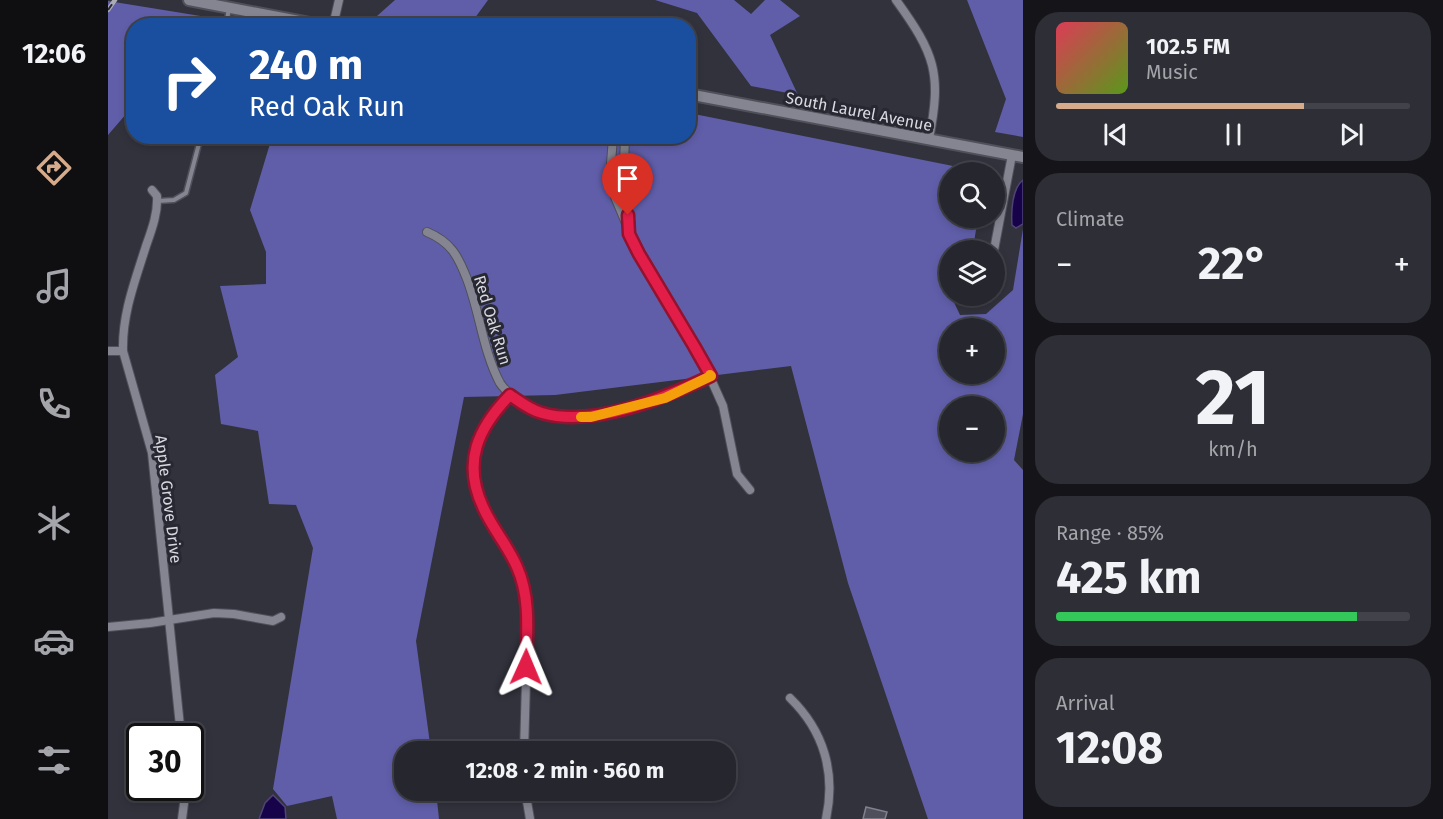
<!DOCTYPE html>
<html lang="en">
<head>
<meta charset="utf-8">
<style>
	body { margin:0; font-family:"Fira Sans",sans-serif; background:#2e2e36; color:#f1f3f6; height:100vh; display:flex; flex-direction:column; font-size:22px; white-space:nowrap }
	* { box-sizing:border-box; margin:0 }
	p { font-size:20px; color:#a4a5aa }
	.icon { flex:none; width:33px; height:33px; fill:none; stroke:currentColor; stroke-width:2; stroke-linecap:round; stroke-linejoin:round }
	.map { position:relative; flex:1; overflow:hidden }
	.drawer { display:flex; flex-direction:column; gap:12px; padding:12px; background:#151519; width:420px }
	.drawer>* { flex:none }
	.guide { position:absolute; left:18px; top:18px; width:570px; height:126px; border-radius:24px; box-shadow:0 3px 9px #0003,0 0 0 2px #42434a; background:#1a4fa0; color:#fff; overflow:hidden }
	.buttons { position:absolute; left:831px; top:162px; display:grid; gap:12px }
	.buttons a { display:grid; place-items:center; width:66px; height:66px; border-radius:50%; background:#26262e; box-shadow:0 3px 9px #0003,0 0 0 2px #42434a; font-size:30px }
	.speed { position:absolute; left:18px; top:723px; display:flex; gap:12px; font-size:30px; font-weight:700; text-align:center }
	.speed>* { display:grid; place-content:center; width:78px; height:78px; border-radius:50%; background:#26262e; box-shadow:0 3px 9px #0003,0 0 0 2px #42434a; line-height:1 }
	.speed .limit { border:3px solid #111; border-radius:9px; background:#fff; color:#111 }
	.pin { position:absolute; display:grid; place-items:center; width:51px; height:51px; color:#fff; margin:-62px -26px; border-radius:50% 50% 50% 0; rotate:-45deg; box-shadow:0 0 6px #0007 }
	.pin .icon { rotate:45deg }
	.me { position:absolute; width:66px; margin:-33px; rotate:1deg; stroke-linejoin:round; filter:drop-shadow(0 0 4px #0008) }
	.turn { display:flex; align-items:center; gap:21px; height:126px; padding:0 24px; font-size:27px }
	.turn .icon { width:78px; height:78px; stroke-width:2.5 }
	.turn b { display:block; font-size:42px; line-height:51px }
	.big { font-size:45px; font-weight:700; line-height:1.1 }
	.drawer .tile { flex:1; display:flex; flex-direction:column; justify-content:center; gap:9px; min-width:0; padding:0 21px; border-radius:24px; background:#2e2e36 }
	.drawer .dial { align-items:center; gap:0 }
	.dial b { font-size:78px; line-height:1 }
	.song { display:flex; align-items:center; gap:18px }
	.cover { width:72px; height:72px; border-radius:9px; background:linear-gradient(135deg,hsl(350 70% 55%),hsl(90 70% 35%)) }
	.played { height:6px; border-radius:3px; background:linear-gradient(90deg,#d6ab8b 70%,#42434a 70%) }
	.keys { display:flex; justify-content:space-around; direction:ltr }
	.heat { display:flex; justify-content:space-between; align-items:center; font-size:33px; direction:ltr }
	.charge { height:9px; border-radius:4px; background:linear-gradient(90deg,#34c759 85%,#42434a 0) }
	.trip { position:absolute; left:286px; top:741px; width:342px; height:60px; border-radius:24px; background:#26262e; box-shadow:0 3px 9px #0003,0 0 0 2px #42434a; font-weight:700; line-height:60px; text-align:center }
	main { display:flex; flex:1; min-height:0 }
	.tab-bar { display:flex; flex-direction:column; width:108px; justify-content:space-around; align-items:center; background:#0f0f12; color:#a4a5aa }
	.tab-bar .icon { width:42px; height:42px }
	.tab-bar .selected { color:#d6ab8b }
	.tab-bar b { font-size:27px; color:#f1f3f6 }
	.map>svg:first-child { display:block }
	.forest { fill:#605ea9; fill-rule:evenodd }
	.water { fill:#160349; stroke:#504477; stroke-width:1.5 }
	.building { fill:#4e4f5a; stroke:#81828e; stroke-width:1.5 }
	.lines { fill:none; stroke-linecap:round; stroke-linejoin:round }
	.service-casing { stroke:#4f5059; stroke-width:7 }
	.minor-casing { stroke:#4f5059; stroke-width:10 }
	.secondary-casing { stroke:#4f5059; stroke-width:14 }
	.service { stroke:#848591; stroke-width:4 }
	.minor { stroke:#848591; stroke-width:8 }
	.secondary { stroke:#848591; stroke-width:10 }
	.rail-casing { stroke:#acacb5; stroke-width:4.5 }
	.rail { stroke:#282833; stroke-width:2; stroke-dasharray:7; stroke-linecap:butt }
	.route-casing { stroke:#92132f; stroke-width:15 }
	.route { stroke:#e11d48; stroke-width:10 }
	.slow { stroke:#f59e0b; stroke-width:10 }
	.labels { text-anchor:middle; stroke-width:6; stroke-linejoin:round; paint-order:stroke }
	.street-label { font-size:16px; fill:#d9dae1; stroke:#282833 }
</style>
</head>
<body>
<main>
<nav class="tab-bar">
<b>12:06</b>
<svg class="icon selected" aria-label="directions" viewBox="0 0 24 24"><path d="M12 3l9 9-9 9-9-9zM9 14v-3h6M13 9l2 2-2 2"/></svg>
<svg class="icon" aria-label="music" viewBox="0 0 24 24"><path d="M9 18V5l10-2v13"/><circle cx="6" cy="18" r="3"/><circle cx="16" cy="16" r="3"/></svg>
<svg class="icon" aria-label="phone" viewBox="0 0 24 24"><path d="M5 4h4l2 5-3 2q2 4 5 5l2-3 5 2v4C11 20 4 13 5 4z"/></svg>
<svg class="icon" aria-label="climate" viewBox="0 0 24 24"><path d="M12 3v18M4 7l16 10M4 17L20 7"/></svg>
<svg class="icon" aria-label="car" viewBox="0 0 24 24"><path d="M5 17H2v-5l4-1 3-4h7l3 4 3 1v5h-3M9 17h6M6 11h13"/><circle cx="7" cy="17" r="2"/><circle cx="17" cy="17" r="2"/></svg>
<svg class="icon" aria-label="filters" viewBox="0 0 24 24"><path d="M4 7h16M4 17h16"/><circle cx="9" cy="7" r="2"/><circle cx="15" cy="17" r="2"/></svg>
</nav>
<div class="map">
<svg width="915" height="819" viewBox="0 0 915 819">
	<rect width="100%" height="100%" fill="#32323d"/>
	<!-- forest -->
	<g class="forest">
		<polygon points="287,0 380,0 361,26 318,25 269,16"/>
		<polygon points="547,0 626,0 643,14 657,0 672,0 692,16 662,35 690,95 643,86 589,13"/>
		<polygon points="859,0 915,0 915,137 887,132 898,99"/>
		<polygon points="0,1 111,19 110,25 26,26 25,106 0,135"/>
		<path d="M581,113L875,172H842V218H870L865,248L862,250H842L841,270L834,277L852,315L878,314L905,290L915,229V414L906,460L915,470V819H820L740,583L683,366L447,395L356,397L308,641L323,751L297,752V790L328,791L331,819H229L224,796L179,806L165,789L205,548L188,505L161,504L150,431L113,424L107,375L130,357L112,286L158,284V252L142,210L164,137L580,136ZM842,328H886V374H842ZM842,406H886V452H842Z"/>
	</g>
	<!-- water -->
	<g class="water">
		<path d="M915,180V224L908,228L904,225C903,212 904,188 915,180Z"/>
		<polygon points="165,795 177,807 178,819 151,819 157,803"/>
	</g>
	<!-- building -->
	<polygon class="building" points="758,807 779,812 777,819 755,819"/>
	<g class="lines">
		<!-- service casing -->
		<g class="service-casing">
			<g id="service">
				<polyline points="118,26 121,8"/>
				<polyline points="50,201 66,200 78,193 93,136"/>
			</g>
		</g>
		<!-- minor casing -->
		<g class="minor-casing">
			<g id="minor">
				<path d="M788,0C827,54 834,73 821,139"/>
				<polyline points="225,26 231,0"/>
				<polyline points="505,136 503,164 507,197 531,254 587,346 602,377 615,406 629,474 642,490"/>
				<polyline points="517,136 516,166 520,224"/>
				<path d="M44,190L49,196C50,213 44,229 38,246C27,281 14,314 15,351L44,453L73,736"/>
				<path d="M319,232C343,242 350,256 359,279C372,313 375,351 392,383C397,391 404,396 412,402C465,438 550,401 602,377"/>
				<polyline points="886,250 904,155"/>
				<polyline points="0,351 15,351"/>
				<path d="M402,395C349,449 360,482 395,542C404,557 414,573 417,591C420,609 419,628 419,646C418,681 417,716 416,752"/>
				<polyline points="0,627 42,623 106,613 126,614 165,621 173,617"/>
				<path d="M682,698C716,731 728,773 718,819"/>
				<polyline points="417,790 422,819"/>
				<polyline points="74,819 78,788"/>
			</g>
		</g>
		<!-- secondary casing -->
		<g class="secondary-casing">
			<g id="secondary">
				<polyline points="81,0 217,26"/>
				<polyline points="580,94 915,157"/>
			</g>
		</g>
		<!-- service -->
		<use href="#service" class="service"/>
		<!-- minor -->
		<use href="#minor" class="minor"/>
		<!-- secondary -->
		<use href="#secondary" class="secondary"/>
		<!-- rail casing -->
		<g class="rail-casing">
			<polyline id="rail" points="0,10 7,0"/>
		</g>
		<!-- rail -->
		<use href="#rail" class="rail"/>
	</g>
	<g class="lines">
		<!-- route casing -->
		<g class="route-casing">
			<path id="route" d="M418,667C419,634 423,598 409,567C400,546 384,528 375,507C354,462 370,428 402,395C412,402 422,410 434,413C485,428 556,398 603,376L586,346L531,254L521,234L520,215"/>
		</g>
		<!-- route -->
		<use href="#route" class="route"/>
		<!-- slow -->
		<polyline class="slow" points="473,417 483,417 557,398 603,376 602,375"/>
	</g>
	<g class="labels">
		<!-- street labels -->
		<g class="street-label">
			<text transform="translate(751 111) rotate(11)" y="6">South Laurel Avenue</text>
			<text transform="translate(385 320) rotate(73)" y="6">Red Oak Run</text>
			<text transform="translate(61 499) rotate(83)" y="6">Apple Grove Drive</text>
		</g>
	</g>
</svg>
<div class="buttons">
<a><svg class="icon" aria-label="search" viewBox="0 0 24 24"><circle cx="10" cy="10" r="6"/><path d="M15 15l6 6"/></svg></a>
<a><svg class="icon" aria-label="layers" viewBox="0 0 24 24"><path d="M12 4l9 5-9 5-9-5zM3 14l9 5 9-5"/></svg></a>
<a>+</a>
<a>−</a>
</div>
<div class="speed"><div class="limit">30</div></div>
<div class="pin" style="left:520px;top:215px;background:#d93025"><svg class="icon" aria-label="arrive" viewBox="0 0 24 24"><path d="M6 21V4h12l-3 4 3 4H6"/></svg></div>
<svg class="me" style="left:418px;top:667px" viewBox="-20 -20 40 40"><path d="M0-17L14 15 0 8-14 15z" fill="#e11d48" stroke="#fff" stroke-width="4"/></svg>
<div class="trip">12:08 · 2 min · 560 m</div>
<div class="guide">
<div class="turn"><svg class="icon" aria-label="right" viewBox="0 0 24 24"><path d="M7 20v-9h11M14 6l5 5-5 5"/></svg><div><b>240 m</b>Red Oak Run</div></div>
</div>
</div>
<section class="drawer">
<div class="tile">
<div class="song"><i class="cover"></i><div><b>102.5 FM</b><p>Music</p></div></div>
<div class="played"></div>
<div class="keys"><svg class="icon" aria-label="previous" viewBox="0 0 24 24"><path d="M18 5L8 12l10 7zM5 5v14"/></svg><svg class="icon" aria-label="pause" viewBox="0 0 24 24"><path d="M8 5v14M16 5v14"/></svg><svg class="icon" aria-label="next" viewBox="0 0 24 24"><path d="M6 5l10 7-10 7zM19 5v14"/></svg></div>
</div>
<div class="tile"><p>Climate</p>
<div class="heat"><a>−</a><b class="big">22°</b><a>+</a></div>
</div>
<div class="tile dial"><b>21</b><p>km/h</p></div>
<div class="tile"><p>Range · 85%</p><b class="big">425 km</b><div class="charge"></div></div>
<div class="tile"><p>Arrival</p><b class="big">12:08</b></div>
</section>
</main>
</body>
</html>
